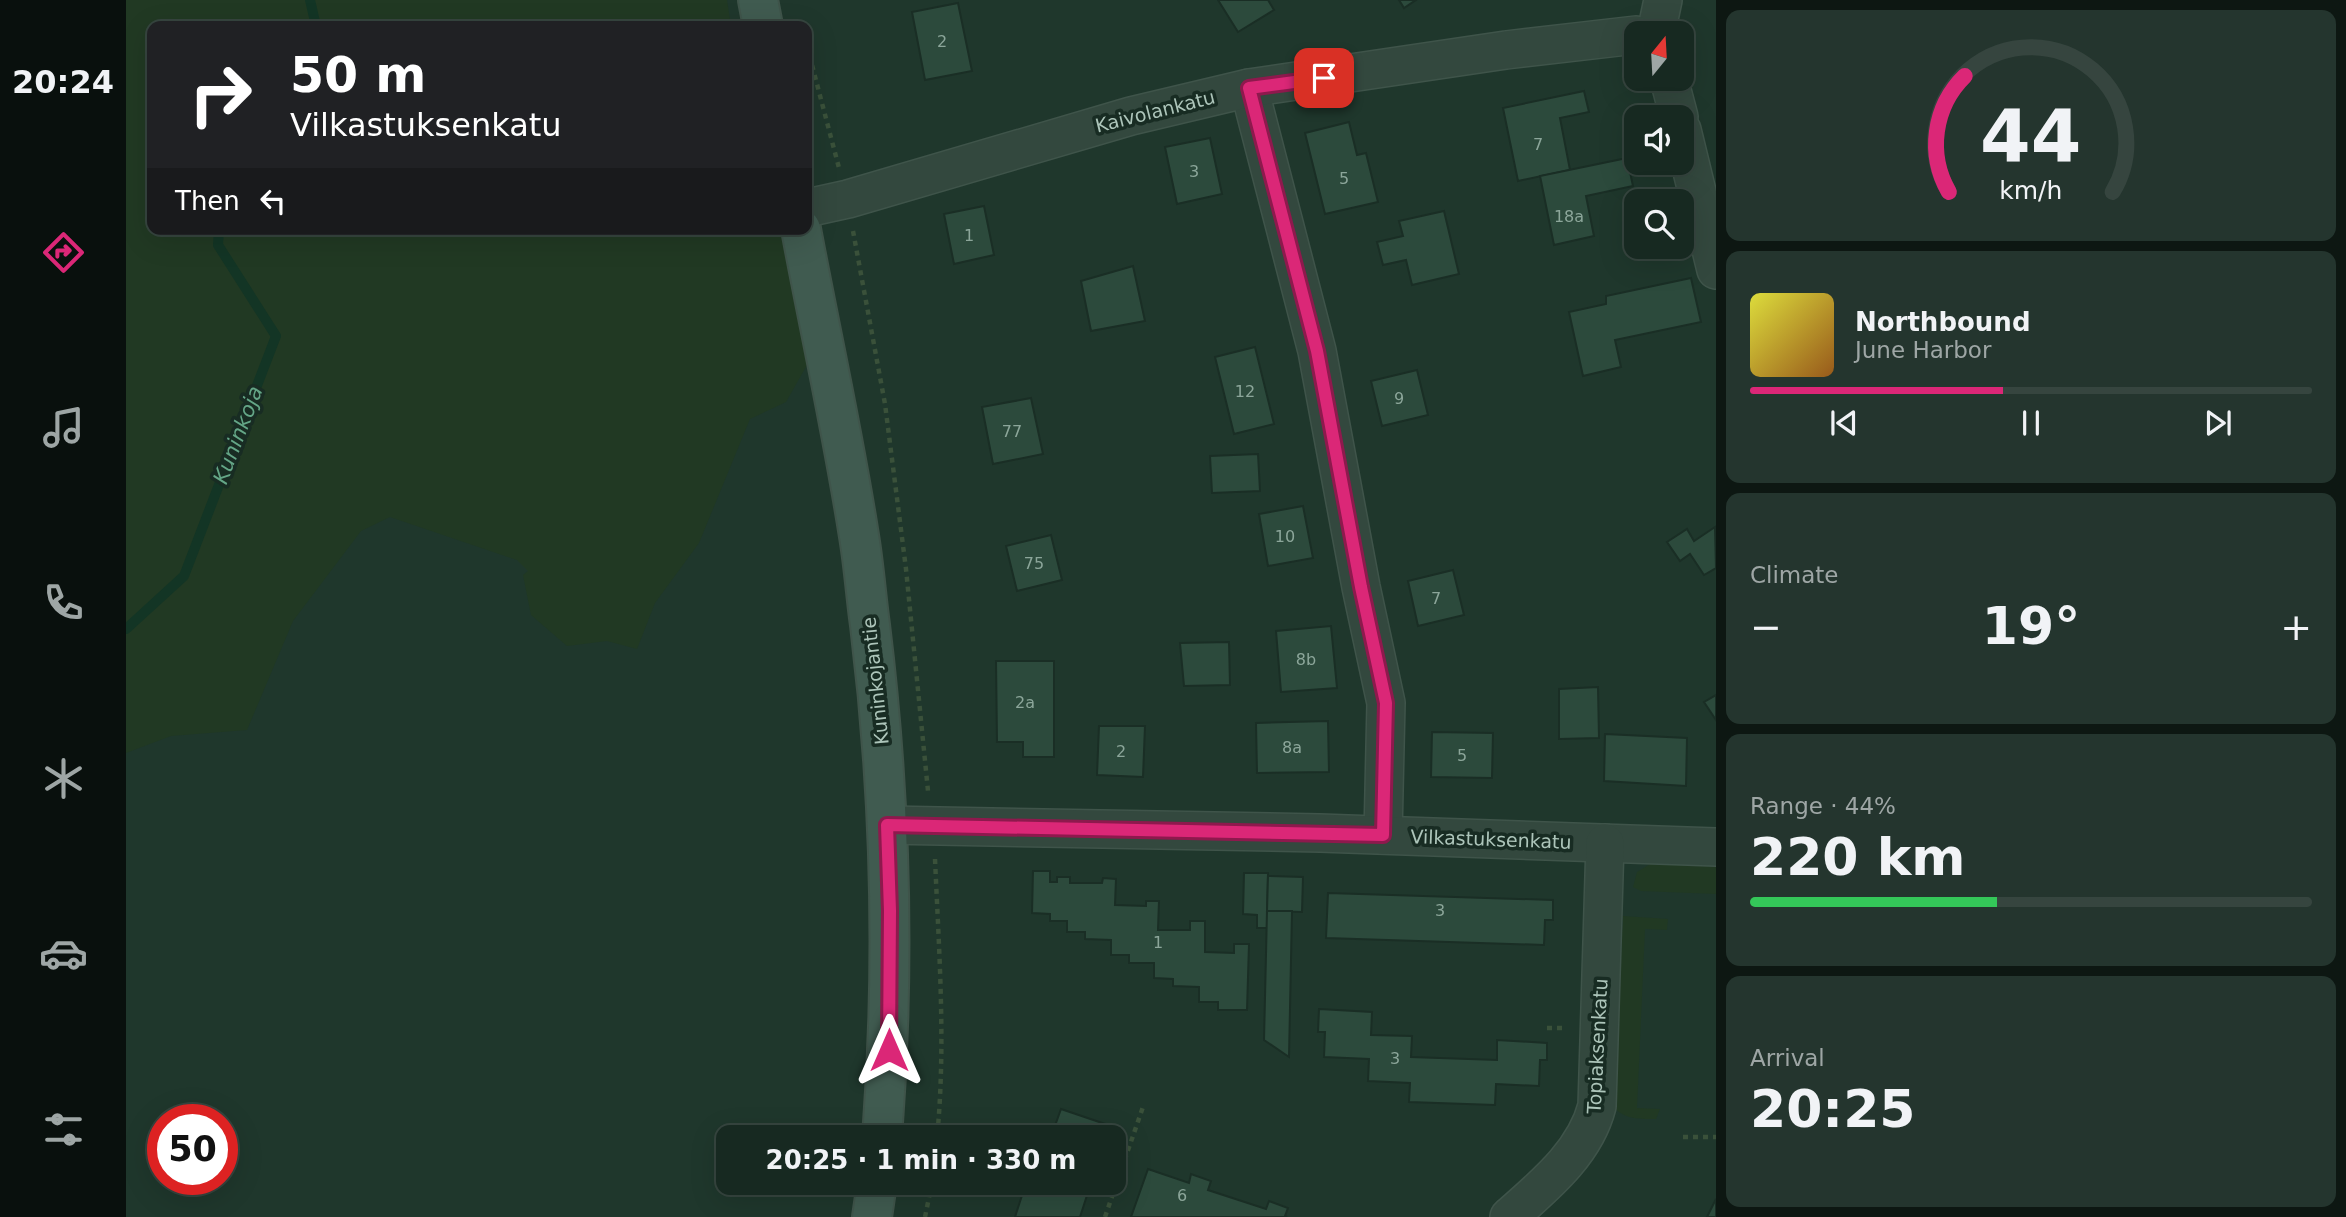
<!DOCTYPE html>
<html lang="en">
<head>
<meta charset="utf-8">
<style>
	body { margin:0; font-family:"DejaVu Sans",sans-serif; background:#24352e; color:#f1f3f6; height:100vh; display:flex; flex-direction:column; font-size:26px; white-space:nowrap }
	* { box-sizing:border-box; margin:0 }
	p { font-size:23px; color:#9ea6a5 }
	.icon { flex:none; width:38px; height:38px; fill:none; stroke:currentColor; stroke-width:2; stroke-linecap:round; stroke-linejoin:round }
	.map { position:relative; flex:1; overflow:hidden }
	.side { display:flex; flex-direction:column; gap:10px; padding:10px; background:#0d1712; width:630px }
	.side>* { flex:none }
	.banner { position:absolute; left:21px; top:21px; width:665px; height:214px; border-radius:14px; box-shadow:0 7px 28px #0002,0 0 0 2px #36453f; background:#202124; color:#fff; overflow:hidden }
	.needle { width:46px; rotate:18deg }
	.tools { position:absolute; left:1498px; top:21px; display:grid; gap:14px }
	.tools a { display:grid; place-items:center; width:70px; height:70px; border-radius:14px; background:#172921; box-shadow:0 7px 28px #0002,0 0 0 2px #36453f; font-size:35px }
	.speed { position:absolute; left:21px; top:1104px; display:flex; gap:14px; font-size:35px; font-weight:700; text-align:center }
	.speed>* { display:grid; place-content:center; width:91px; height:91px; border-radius:50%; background:#172921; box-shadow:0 7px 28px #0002,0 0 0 2px #36453f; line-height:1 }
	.speed .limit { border:10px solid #d22; background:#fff; color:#111 }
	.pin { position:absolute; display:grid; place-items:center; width:60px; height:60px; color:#fff; margin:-30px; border-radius:14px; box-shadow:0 4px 10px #0006 }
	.me { position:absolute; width:77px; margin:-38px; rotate:0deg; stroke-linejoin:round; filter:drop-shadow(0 0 5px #0008) }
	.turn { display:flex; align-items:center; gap:24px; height:147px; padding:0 28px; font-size:32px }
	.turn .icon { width:91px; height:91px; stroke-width:2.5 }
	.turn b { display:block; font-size:49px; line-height:60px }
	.then { display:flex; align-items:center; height:66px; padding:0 28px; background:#0003; gap:14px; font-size:26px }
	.big { font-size:52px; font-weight:700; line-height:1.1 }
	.side .widget { flex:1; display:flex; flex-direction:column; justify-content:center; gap:10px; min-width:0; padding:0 24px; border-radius:14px; background:#24352e }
	.side .dial { align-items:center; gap:0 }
	.dial svg { height:182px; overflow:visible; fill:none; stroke:#36453f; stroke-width:7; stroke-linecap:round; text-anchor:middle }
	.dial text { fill:#f1f3f6; stroke:none }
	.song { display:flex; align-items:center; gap:21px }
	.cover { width:84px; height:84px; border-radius:10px; background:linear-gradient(135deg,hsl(60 70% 55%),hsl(30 70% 35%)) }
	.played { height:7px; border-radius:4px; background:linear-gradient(90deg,#db2777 45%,#36453f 45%) }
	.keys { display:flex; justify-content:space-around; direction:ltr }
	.heat { display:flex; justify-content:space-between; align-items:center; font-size:38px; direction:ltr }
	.charge { height:10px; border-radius:5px; background:linear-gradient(90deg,#34c759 44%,#36453f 0) }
	.trip { position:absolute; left:590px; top:1125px; width:410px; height:70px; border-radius:14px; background:#172921; box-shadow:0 7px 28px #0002,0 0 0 2px #36453f; font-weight:700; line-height:70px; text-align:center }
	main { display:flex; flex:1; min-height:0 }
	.dock { display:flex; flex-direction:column; width:126px; justify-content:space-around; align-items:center; background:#09100d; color:#9ea6a5 }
	.dock .icon { width:49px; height:49px }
	.dock .on { color:#db2777 }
	.dock b { font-size:32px; color:#f1f3f6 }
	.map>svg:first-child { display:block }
	.green { fill:#213923 }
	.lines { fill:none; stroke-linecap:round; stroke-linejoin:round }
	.stream { stroke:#133525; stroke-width:10 }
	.building { fill:#2c4a3c; stroke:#1a2e25; stroke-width:2 }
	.street-casing { stroke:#3f544a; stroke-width:40 }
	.secondary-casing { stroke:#3f544a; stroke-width:42 }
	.path { stroke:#3a513a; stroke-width:4.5; stroke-dasharray:5 5; stroke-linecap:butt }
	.street { stroke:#33483e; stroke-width:37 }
	.secondary { stroke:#405b50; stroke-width:38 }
	.route-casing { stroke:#8e194d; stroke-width:18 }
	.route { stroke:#db2777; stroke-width:12 }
	.labels { text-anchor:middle; stroke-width:7; stroke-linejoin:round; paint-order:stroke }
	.number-label { font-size:16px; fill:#8ca69a }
	.street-label { font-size:19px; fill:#adc5ba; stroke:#182c23 }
	.water-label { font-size:21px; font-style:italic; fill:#64a687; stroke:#182c23 }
</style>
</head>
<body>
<main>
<nav class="dock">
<b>20:24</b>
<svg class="icon on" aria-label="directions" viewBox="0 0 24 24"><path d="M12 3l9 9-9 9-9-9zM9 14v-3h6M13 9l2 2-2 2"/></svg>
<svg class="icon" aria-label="music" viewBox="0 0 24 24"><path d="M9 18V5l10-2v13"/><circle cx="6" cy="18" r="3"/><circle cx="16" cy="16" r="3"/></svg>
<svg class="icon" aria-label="phone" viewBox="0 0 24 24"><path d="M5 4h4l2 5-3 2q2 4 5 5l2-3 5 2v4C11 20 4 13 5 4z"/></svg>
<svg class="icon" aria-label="climate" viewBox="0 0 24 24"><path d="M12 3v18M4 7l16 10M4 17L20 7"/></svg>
<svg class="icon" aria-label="car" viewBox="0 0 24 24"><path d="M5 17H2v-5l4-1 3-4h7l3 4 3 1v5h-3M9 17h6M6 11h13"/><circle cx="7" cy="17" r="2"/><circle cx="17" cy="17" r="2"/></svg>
<svg class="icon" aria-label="filters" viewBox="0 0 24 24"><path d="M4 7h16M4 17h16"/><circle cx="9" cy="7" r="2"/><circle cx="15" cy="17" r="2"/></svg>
</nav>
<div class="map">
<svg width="1590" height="1217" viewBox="0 0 1590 1217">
	<rect width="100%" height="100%" fill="#1f372c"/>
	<!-- green -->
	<g class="green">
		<polygon points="0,0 601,0 605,26 26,26 26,229 654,229 681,365 660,402 624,419 573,543 529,603 511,649 481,641 441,646 405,615 397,575 402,571 391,560 264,517 235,531 167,621 121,730 45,736 0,753"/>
		<polygon points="1529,861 1590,864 1590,894 1515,891 1507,887 1511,872"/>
		<path d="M1497,916L1542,919L1541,930L1519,929L1511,1108L1534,1109L1530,1119C1514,1119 1497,1120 1486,1105Z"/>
	</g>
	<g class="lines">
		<!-- stream -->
		<g class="stream">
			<polyline points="184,0 190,26"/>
			<polyline points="0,629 58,576 150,336 92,245 93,229"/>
		</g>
	</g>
	<!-- building -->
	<g class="building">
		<polygon points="1092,0 1142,0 1148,10 1112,32"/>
		<polygon points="1273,0 1290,0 1278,8"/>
		<polygon points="832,3 846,71 799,80 786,12"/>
		<polygon points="1458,91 1463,112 1434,118 1444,170 1392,181 1377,108"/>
		<polygon points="1223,122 1231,155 1240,153 1252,202 1199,214 1179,133"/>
		<polygon points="1084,138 1096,194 1051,204 1039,147"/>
		<polygon points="1501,158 1507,186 1460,196 1468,236 1428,245 1414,176"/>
		<polygon points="858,206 868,255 828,264 818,214"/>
		<polygon points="1318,211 1333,274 1286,285 1280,260 1257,265 1251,242 1277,236 1273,221"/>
		<polygon points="1007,266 1019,321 965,331 955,281"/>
		<polygon points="1565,278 1575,322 1489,340 1495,367 1457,376 1443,312 1480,304 1480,296"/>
		<polygon points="1129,347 1148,424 1108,434 1089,357"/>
		<polygon points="1291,370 1302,415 1256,426 1245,381"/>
		<polygon points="905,398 917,454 867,464 856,407"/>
		<polygon points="1132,454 1134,491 1086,493 1084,456"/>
		<polygon points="1177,506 1187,558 1142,566 1133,514"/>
		<polygon points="1589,527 1590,568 1578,575 1564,554 1554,561 1541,542 1561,529 1568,541"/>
		<polygon points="925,535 936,580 891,591 880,546"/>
		<polygon points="1327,570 1338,615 1292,626 1282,581"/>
		<polygon points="1205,626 1211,688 1155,692 1150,631"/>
		<polygon points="1103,642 1104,685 1058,686 1054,643"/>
		<polygon points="870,661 928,661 928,757 897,757 897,742 871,742"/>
		<polygon points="1472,687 1473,738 1433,739 1433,689"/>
		<polygon points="1590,695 1590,720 1578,702"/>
		<polygon points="1202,721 1203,772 1131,773 1130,723"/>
		<polygon points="973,726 1019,726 1017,777 971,775"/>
		<polygon points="1306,732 1367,733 1366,778 1305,777"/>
		<polygon points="1479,734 1561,738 1560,786 1478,781"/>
		<polygon points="907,871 924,871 924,882 931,882 931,877 944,877 944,883 976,883 977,878 990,879 989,905 1020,906 1020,901 1033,901 1032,930 1064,930 1064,921 1079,921 1079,952 1108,953 1108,944 1123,944 1121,1010 1092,1010 1092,1002 1073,1002 1073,987 1047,986 1047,979 1028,978 1028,963 1003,963 1003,955 985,955 985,940 959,939 959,932 941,932 941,921 924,921 924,914 906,913"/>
		<polygon points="1118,873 1142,873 1141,928 1131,928 1131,915 1117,914"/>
		<polygon points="1142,876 1177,877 1176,912 1141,911"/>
		<polygon points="1202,893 1427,900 1427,920 1419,920 1418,945 1200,938"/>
		<polygon points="1141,911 1166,911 1163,1057 1138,1040"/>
		<polygon points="1193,1009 1246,1012 1245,1035 1286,1036 1285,1057 1371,1060 1371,1040 1421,1043 1421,1060 1414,1060 1413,1086 1370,1084 1369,1105 1283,1102 1284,1083 1242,1081 1243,1059 1198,1057 1199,1032 1192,1032"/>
		<polygon points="935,1109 985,1126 981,1138 916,1138 918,1132 926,1134"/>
		<polygon points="1022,1169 1063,1183 1065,1174 1085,1181 1082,1190 1140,1209 1143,1201 1162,1208 1159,1216 1161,1217 1005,1217"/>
		<polygon points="900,1183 965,1183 954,1217 889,1217"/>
		<polygon points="1590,1199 1590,1217 1581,1217"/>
	</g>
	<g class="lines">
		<!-- street casing -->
		<g class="street-casing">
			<g id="street">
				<polyline points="1530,33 1537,0"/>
				<polyline points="1543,79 1553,117"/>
				<polyline points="1123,88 1191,351 1235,587 1260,703 1257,835"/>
				<polyline points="1556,130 1590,270"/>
				<polyline points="681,208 722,199 1005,116 1123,88 1380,50 1510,35"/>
				<polyline points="761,825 1194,833 1590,847"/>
				<path d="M1383,1217C1418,1186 1459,1153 1471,1106L1479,843"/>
			</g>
		</g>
		<!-- secondary casing -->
		<g class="secondary-casing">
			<g id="secondary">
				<polyline points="632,0 637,26"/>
				<path d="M675,229C694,331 717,433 733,536C738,566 740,596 744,625C765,795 769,967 756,1138"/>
				<polyline points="746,1217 751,1183"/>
			</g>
		</g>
		<!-- path -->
		<g class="path">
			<polyline points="681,46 713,168"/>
			<polyline points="727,231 759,404 780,569 802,791"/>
			<path d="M809,859C813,952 820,1045 811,1138"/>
			<polyline points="1421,1028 1441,1028"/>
			<polyline points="1557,1137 1590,1137"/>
			<polyline points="799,1217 806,1183"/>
			<polyline points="979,1217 1018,1104"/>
		</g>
		<!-- street -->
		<use href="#street" class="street"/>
		<!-- secondary -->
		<use href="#secondary" class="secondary"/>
	</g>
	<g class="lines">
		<!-- route casing -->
		<g class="route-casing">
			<polyline id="route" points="763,1050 764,911 761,825 1257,835 1260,703 1235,587 1191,351 1123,88 1198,78"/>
		</g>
		<!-- route -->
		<use href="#route" class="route"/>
	</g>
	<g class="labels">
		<!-- number labels -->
		<g class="number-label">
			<text x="816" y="47">2</text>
			<text x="1412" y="150">7</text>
			<text x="1068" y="177">3</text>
			<text x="1218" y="184">5</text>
			<text x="1443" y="222">18a</text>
			<text x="843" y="241">1</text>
			<text x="1119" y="397">12</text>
			<text x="1273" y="404">9</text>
			<text x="886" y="437">77</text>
			<text x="1159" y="542">10</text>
			<text x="908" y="569">75</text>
			<text x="1310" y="604">7</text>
			<text x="1180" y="665">8b</text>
			<text x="899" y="708">2a</text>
			<text x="1166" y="753">8a</text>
			<text x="995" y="757">2</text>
			<text x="1336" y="761">5</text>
			<text x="1314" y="916">3</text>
			<text x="1032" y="948">1</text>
			<text x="1269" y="1064">3</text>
			<text x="1056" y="1201">6</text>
		</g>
		<!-- street labels -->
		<g class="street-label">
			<text transform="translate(1029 111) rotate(-14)" y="7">Kaivolankatu</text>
			<text transform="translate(749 681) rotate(-96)" y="7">Kuninkojantie</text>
			<text transform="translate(1365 839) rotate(2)" y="7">Vilkastuksenkatu</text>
			<text transform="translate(1471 1046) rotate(-87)" y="7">Topiaksenkatu</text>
		</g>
		<!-- water labels -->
		<g class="water-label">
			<text transform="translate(112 435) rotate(-69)" y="7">Kuninkoja</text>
		</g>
	</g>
</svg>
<div class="tools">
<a><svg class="needle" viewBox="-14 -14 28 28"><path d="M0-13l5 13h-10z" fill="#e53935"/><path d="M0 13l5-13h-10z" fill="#9ea6a5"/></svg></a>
<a><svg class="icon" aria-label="sound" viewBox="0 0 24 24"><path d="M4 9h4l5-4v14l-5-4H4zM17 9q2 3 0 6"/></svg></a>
<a><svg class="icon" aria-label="search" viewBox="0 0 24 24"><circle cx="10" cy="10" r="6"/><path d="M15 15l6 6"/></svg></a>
</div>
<div class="speed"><div class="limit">50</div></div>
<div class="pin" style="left:1198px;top:78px;background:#d93025"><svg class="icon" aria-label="arrive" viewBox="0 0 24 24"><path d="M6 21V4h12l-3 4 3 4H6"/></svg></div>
<svg class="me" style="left:763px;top:1050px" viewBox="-20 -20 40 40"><path d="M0-17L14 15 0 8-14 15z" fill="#db2777" stroke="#fff" stroke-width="4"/></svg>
<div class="trip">20:25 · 1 min · 330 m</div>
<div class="banner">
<div class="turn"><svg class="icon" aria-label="right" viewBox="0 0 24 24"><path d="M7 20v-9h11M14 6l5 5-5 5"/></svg><div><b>50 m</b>Vilkastuksenkatu</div></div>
<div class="then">Then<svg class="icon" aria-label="left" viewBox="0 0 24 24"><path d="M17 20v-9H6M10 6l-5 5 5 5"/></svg></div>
</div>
</div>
<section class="side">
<div class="widget dial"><svg viewBox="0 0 100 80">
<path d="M14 69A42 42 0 1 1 86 69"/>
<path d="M14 69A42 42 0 0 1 21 18" stroke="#db2777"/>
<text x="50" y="56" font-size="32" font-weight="700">44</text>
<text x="50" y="72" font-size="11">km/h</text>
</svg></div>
<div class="widget">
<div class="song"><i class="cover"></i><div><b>Northbound</b><p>June Harbor</p></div></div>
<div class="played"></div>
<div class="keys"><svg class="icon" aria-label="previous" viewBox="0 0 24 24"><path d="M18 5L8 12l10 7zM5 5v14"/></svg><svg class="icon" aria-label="pause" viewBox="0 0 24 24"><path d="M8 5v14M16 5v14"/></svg><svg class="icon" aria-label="next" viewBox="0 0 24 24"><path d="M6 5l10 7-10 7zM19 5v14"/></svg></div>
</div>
<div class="widget"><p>Climate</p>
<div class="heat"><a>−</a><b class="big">19°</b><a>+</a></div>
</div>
<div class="widget"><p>Range · 44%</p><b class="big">220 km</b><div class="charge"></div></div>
<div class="widget"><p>Arrival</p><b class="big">20:25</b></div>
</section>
</main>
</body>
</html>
